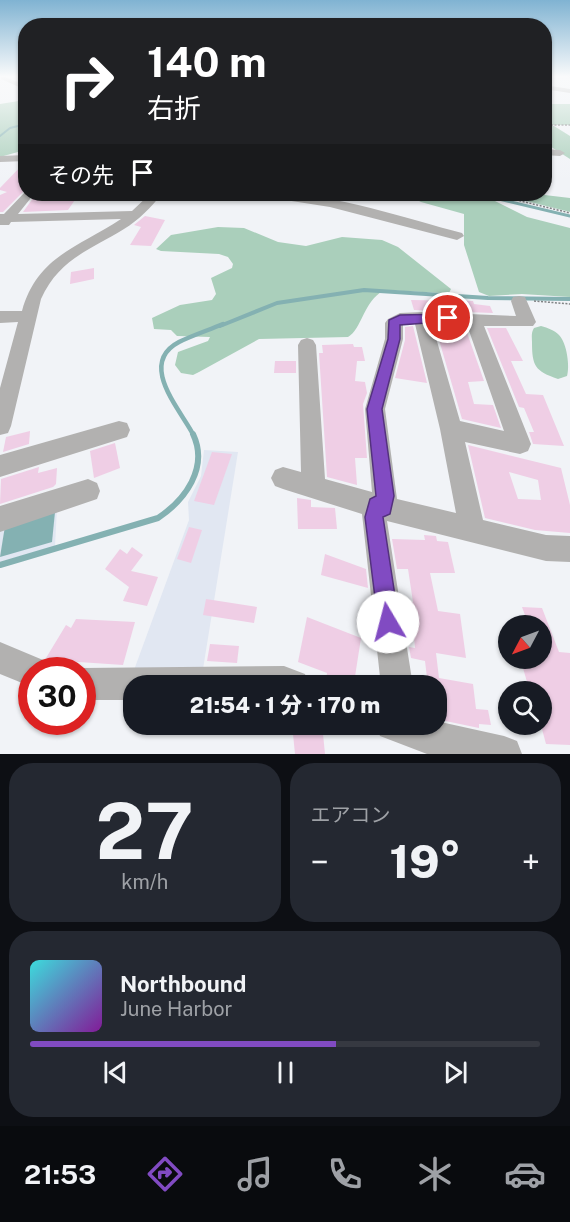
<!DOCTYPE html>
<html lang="ja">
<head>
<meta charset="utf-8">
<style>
	body { margin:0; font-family:"Public Sans","Noto Sans JP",sans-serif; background:#242831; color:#f1f3f6; height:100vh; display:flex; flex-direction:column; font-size:22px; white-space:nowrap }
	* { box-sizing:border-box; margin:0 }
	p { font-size:20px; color:#9ea1a6 }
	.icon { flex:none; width:33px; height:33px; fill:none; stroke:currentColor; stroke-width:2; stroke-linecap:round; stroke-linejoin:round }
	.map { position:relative; height:754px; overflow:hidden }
	.side { display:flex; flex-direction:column; gap:9px; padding:9px; background:#0d0f14; flex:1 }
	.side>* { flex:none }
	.hud { position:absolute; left:18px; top:18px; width:534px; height:183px; border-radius:24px; box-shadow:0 2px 4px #0004; background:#202124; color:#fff; overflow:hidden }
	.needle { width:39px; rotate:229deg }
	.tools { position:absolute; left:498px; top:615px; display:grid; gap:12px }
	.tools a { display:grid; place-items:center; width:54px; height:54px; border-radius:50%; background:#171b24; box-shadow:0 2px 4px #0004; font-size:30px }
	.speed { position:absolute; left:18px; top:657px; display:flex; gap:12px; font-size:30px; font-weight:700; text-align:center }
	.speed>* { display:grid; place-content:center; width:78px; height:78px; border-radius:50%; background:#171b24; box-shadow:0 2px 4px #0004; line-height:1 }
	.speed .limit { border:9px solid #d22; background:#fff; color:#111 }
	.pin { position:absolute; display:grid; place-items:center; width:51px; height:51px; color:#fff; margin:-26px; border:3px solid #fff; border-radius:50%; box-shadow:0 2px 6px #0007 }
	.me { position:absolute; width:66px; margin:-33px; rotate:352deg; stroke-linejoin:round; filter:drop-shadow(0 0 4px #0008) }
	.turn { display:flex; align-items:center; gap:21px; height:126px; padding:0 30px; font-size:27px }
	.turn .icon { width:78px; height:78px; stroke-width:2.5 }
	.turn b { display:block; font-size:42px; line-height:51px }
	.then { display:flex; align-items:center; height:57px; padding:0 30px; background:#0003; gap:12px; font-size:22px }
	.big { font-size:45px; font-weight:800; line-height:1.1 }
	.side .tile { flex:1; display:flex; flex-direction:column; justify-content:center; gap:9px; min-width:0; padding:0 21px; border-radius:24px; background:#242831 }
	.side .dial { align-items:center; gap:0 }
	.dial b { font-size:78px; line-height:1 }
	.song { display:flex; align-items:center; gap:18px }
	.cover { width:72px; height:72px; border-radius:9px; background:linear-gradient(135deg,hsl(180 70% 55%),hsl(290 70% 35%)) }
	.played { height:6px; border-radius:3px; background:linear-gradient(90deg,#814bc2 60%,#363941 60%) }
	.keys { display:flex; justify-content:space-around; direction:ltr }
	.heat { display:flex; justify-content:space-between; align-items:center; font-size:33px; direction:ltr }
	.side .tiles { flex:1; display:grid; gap:9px; grid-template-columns:1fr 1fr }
	.tile:last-child { grid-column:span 2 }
	.trip { position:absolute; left:123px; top:675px; width:324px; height:60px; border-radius:24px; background:#171b24; box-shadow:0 2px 4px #0004; font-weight:800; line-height:60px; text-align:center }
	.tabs { display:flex; height:96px; justify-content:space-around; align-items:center; background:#090b0e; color:#9ea1a6 }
	.tabs .icon { width:42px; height:42px }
	.tabs .active { color:#814bc2 }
	.tabs b { font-size:27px; color:#f1f3f6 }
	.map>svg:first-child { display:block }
	.built { fill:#e1e7f2 }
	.forest { fill:#aacfbb }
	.water { fill:#84b1b2 }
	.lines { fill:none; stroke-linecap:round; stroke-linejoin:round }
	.stream-far4 { stroke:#84b1b2; stroke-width:2 }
	.stream-far3 { stroke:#84b1b2; stroke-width:3 }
	.stream-far2 { stroke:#84b1b2; stroke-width:4 }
	.stream-far1 { stroke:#84b1b2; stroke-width:4.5 }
	.stream { stroke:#84b1b2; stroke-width:6 }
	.building { fill:#efcee5; fill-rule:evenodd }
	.path { stroke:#818385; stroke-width:1.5; stroke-dasharray:2 1.5; stroke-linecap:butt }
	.minor { fill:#b2b1b0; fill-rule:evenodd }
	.route { fill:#814bc2; stroke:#54317e; stroke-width:1.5 }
</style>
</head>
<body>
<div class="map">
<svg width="570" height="754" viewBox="0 0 570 754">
	<rect width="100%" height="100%" fill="#f1f3f7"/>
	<!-- built -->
	<g class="built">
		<polygon points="204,450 238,452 203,669 134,670 189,520 188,502 201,476"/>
		<polygon points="57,509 55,546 0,562 0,525"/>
	</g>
	<!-- forest -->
	<g class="forest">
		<polygon points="25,100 25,150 0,157 0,104"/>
		<rect x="545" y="104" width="25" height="21"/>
		<polygon points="544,126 554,126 570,136 570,159 545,143"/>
		<polygon points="406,194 469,194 493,200 527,217 570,228 570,297 522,294 489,296 479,292 464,245 464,214 421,202"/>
		<polygon points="498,194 536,194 570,198 570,212"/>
		<path d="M218,227L244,228L278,242L306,246L342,237L382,240L398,247L451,289L449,293H442L384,290C363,302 362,329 348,337L259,339L199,372L193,375L181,373L175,365L178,352L208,341L210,337L177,336L171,330L154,329L152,318L180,305L212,300L216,294L211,278L232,268L233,264L228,257L219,254L161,251L156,249L171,235Z"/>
		<path d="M541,326C548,328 554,330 559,335C567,343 570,367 567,376L558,379C535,371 532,366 532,342C532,336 531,333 534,328Z"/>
	</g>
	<!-- water -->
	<polygon class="water" points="55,512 52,542 0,557 5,526"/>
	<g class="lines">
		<!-- stream-far4 -->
		<polyline class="stream-far4" points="0,136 10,128 26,124"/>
		<!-- stream-far3 -->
		<polyline class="stream-far3" points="478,194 570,216"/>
		<!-- stream-far2 -->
		<polyline class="stream-far2" points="220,326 277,303 364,290 488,298 570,299"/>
		<!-- stream-far1 -->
		<path class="stream-far1" d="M194,436C181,410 137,364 179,342C193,335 209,330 223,324"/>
		<!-- stream -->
		<path class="stream" d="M0,565L158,518C185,500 209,468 193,434"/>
	</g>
	<!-- building -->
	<g class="building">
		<polygon points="24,163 26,189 3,212 0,212 0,195 7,192 0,190 0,188"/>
		<polygon points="36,194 79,194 68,210 23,212"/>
		<polygon points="145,216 165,220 151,246 130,245 141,227 134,225"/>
		<polygon points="94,268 94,279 70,284 71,272"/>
		<polygon points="411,300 473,301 474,304 490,306 493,313 414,310"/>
		<polygon points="413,326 427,383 395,378 405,340 405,327"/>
		<polygon points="435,326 465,327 484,381 468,382 474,404 493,405 501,428 462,419"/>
		<polygon points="487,328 506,328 523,361 511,361 526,394 543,395 564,446 533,444 529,432 534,432 524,408 519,407"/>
		<polygon points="353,344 354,347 362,347 365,361 357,361 355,381 365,382 367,393 363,404 367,458 355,458 357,485 327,477 319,353 323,353 322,345"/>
		<polygon points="275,361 296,361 296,373 274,373"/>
		<polygon points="30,431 29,444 3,452 6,437"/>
		<polygon points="115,443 120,468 94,478 90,451"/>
		<path d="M468,445L561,468L570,505V533L535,530L485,518ZM509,472L538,480L541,500L518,499Z"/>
		<polygon points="212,452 232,454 214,505 194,501"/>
		<polygon points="39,467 38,473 57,468 56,484 53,487 0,504 1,479"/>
		<polygon points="297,498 311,500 311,507 335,508 337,529 298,529"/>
		<polygon points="189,527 202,530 191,563 177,559"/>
		<polygon points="424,535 436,536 437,541 448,542 455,573 430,573 438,611 460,614 466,658 436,653 439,678 473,684 476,709 488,710 491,725 479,724 479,728 436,719 436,686 428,686 425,661 411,658 409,647 415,648 411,602 413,602 408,569 397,569 392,539 425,540"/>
		<polygon points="132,547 143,555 131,571 158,577 147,606 123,601 129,587 105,569 120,549 127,554"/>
		<polygon points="325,554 366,569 368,588 321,575"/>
		<polygon points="206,599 257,607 254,623 203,615"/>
		<polygon points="522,607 542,608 559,652 570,653 570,745 546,744 542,729 542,692 530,692 520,658 542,658 542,626 529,626"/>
		<polygon points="307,617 361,638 354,683 340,677 339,683 326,679 327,673 298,662"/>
		<polygon points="76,619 135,622 123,665 64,661 60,667 46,658 66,625 71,628"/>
		<polygon points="210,644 239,646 237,663 207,661"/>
		<polygon points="292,724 322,724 325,754 295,754"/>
	</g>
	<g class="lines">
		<!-- path -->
		<g class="path">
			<polyline points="544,125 570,125"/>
			<polyline points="492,194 570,213"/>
			<polyline points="534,301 570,304"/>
		</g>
		<!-- minor -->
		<g class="minor">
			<polygon points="2,76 26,85 26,90 1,79"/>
			<polygon points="565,76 570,76 570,78 566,77"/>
			<polygon points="544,85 570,89 570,93 544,89"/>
			<polygon points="544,149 560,150 565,153 560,156 544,155"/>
			<polygon points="26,155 26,161 0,162 0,156"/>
			<path d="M26,191V194H34L18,214L132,211L150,194H162C151,207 139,220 124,229C90,250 59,259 41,299L11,426L8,433L0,435V388L18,322L0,323V311H22C37,256 79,247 121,219L11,222L9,225H0V214H4Z"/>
			<path d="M260,194C318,188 404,218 462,233L464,236L457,240L330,207L266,197Z"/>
			<path d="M519,296L525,297L536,322L533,326H484L531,444L528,451L520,454L465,442L483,520L546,535L570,536V562L546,561L387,521L413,686H381L362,514L283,489L275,486L271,478L275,470L283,467L301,472L298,345L301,340L307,338L313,340L316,345L325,479L372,492L365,409L385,339V323L388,319L400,313L422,312L516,316L511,301L513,297ZM415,324L440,429L456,513L397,499L385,409L403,339V325ZM432,324L467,325L504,431L460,421Z"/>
			<polygon points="119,421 127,423 130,430 127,437 0,477 0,455"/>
			<polygon points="88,479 97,483 100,491 97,499 0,532 0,506"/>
			<polygon points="0,642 43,660 48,670 32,670 32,687 0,674"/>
			<polygon points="284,666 305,674 309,686 134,686 134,700 82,700 82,670 75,670 82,668"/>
			<polygon points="436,721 504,736 517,741 522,754 427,754 380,736 375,724 436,724"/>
		</g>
	</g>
	<!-- sky -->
	<linearGradient id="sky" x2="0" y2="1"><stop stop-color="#80b3d2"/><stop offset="0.42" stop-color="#f9fafb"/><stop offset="1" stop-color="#f9fafb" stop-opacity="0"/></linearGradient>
	<rect width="570" height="182" fill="url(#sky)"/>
	<!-- route -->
	<polygon class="route" points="448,314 454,318 452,321 400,325 400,339 382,409 394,496 390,514 383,517 399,622 396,630 388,633 381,630 378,622 365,517 370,499 376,496 367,409 388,339 389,320 400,315"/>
</svg>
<div class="tools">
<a><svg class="needle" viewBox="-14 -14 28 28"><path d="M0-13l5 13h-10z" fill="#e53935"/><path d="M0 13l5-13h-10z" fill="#9ea1a6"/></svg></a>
<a><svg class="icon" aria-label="search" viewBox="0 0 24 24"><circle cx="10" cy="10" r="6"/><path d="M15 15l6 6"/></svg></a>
</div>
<div class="speed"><div class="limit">30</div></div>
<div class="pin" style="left:448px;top:318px;background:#d93025"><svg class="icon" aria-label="arrive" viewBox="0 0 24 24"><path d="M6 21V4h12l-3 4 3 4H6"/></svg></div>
<svg class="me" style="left:388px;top:622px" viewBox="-20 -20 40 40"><circle r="19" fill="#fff"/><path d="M0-13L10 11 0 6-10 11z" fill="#814bc2"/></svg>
<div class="trip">21:54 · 1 分 · 170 m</div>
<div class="hud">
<div class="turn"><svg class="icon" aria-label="right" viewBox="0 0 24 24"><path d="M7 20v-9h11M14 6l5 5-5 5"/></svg><div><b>140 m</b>右折</div></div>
<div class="then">その先<svg class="icon" aria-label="arrive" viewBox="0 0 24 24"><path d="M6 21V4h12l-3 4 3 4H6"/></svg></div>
</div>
</div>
<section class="side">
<div class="tiles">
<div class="tile dial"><b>27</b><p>km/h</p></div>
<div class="tile"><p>エアコン</p>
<div class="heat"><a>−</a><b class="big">19°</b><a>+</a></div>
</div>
<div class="tile">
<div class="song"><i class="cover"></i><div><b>Northbound</b><p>June Harbor</p></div></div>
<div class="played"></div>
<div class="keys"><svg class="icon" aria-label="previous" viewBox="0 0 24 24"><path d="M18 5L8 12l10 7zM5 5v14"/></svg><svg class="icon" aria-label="pause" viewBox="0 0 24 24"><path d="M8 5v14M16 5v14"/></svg><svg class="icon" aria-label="next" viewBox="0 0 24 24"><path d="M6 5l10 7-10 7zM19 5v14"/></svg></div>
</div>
</div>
</section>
<nav class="tabs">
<b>21:53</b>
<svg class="icon active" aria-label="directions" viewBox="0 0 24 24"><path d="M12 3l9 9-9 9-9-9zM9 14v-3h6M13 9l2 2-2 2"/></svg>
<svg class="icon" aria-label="music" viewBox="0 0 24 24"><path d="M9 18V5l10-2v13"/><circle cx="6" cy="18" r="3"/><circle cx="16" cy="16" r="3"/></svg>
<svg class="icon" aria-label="phone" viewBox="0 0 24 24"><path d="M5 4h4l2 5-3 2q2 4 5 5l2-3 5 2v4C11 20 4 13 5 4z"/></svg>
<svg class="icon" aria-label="climate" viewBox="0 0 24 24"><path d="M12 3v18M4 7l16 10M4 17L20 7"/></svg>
<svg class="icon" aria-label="car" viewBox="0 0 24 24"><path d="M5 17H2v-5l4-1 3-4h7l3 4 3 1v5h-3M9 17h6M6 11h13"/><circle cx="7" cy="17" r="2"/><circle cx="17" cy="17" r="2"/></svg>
</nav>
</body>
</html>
